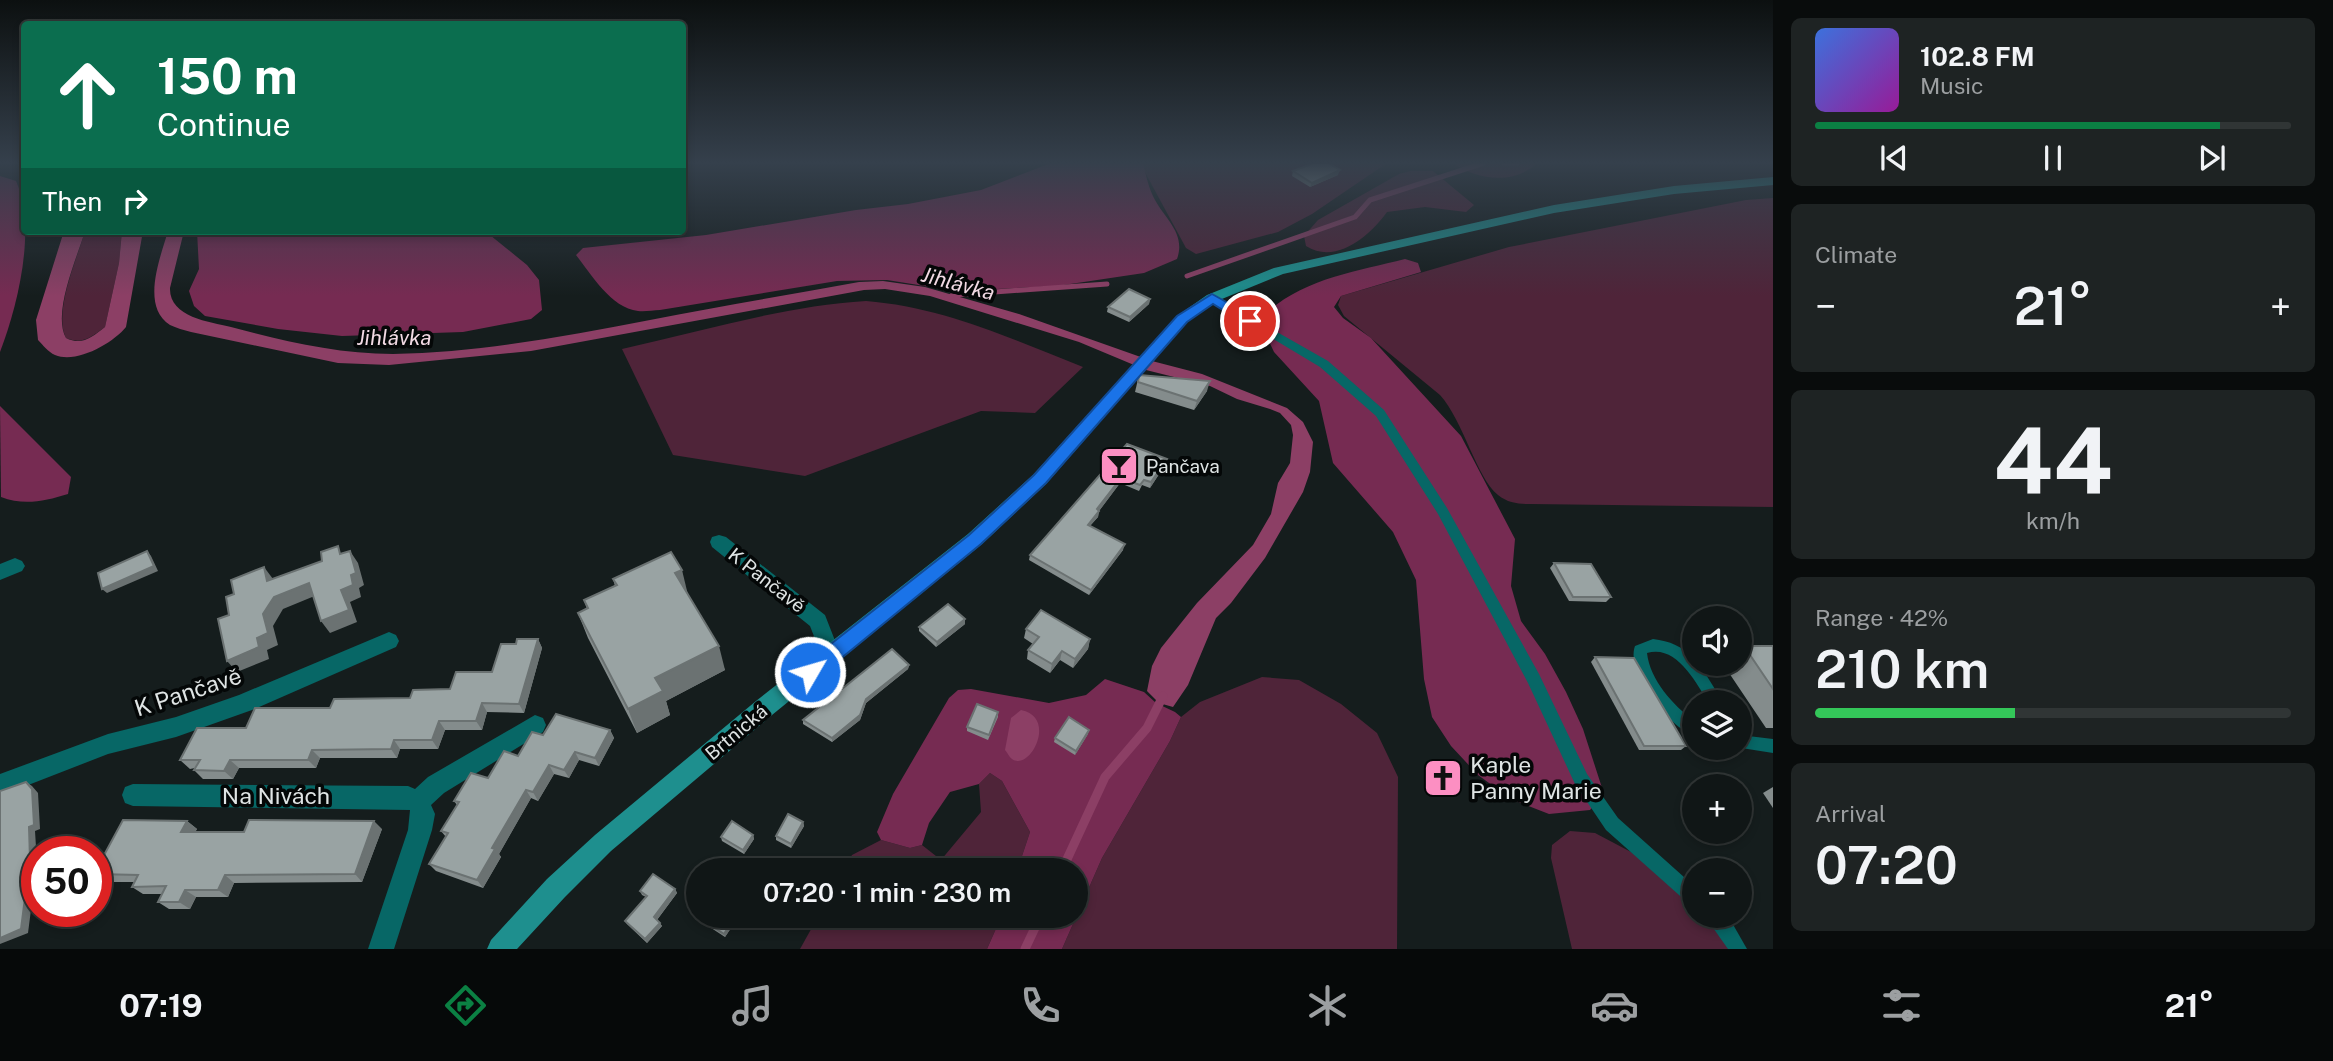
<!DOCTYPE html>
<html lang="en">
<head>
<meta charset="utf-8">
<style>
	body { margin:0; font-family:"Public Sans",sans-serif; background:#1e2323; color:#f1f3f6; height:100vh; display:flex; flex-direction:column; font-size:26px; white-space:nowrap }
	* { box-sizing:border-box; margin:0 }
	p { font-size:23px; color:#9c9fa1 }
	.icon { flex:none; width:38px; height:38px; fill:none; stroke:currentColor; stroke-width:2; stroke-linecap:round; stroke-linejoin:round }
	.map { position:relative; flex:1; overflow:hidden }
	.details { display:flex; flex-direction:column; gap:18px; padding:18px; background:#090c0c; width:560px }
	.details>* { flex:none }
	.hud { position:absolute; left:21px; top:21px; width:665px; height:214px; border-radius:7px; box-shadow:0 4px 10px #0003,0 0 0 2px #303535; background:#0b6e4f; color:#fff; overflow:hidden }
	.tools { position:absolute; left:1682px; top:606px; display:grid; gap:14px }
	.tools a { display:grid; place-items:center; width:70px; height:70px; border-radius:50%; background:#101616; box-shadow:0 4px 10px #0003,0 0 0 2px #303535; font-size:35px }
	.speed { position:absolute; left:21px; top:836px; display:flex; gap:14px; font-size:35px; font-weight:700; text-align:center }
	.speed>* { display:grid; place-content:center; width:91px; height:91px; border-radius:50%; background:#101616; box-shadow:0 4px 10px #0003,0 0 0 2px #303535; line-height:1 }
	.speed .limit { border:10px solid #d22; background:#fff; color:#111 }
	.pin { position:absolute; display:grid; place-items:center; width:60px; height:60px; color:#fff; margin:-30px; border:4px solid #fff; border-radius:50%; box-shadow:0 2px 7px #0007 }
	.me { position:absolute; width:77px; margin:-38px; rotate:52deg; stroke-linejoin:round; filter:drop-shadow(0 0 5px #0008) }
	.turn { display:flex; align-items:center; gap:24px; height:147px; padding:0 21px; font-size:32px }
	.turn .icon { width:91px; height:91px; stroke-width:2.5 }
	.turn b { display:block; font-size:49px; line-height:60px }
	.then { display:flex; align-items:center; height:66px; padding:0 21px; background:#0003; gap:14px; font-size:26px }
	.big { font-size:52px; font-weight:600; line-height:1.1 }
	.details .widget { flex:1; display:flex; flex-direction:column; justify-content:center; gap:10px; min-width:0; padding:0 24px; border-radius:10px; background:#1e2323 }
	.details .dial { align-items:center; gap:0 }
	.dial b { font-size:91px; line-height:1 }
	.song { display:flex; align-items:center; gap:21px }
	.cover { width:84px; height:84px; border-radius:10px; background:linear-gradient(135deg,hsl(220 70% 55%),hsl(300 70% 35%)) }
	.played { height:7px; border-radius:4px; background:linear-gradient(90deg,#0b8043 85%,#303535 85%) }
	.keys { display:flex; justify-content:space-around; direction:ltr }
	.heat { display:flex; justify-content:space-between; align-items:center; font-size:38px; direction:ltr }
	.charge { height:10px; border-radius:5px; background:linear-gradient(90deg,#34c759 42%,#303535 0) }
	.trip { position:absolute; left:686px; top:858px; width:402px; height:70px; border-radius:35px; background:#101616; box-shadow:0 4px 10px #0003,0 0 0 2px #303535; font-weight:600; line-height:70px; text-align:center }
	.tab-bar { display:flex; height:112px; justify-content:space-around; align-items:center; background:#060909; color:#9c9fa1 }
	.tab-bar .icon { width:49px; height:49px }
	.tab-bar .active { color:#0b8043 }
	.tab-bar b { font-size:32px; color:#f1f3f6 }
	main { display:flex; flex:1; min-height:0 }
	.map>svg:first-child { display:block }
	.green { fill:#4f2439 }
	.forest { fill:#762b52 }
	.water { fill:#8c3f65 }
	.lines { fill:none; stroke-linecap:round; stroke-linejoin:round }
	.stream-far1 { stroke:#8c3f65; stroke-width:5 }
	.stream { stroke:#8c3f65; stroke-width:9 }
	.service { fill:#076766; fill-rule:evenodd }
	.minor { fill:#076766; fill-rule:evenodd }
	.secondary { fill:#1e8f8e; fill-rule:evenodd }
	.wall { fill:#848c8c }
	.shaded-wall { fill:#6b7272 }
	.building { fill:#99a3a3; stroke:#6b7272; stroke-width:2 }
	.route { fill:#1a73e8; stroke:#114b97; stroke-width:2 }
	.labels { text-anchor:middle; stroke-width:7; stroke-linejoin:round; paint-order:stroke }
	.poi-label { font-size:19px; fill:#dfe4e4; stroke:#040707; text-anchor:start }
	.street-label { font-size:19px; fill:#dfe4e4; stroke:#040707 }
	.water-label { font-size:21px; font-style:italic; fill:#f2dae4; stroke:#040707 }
	.near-street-label { font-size:23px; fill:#dfe4e4; stroke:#040707 }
	.near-poi-label { font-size:23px; fill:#dfe4e4; stroke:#040707; text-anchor:start }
</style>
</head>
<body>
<main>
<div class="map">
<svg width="1773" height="949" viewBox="0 0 1773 949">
	<rect width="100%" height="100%" fill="#151d1d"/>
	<!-- green -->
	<g class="green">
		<polygon points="1140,163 1387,163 1312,214 1278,232 1196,254 1186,248"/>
		<path d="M1453,163H1537C1515,185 1476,180 1453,163Z"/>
		<path d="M1410,171H1433L1474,205L1466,212L1425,207L1387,212C1370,236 1336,265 1306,246L1304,236L1318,220L1399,174Z"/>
		<path d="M1773,198V507L1530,504C1518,504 1508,503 1498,495C1476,477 1464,422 1440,395L1344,316L1338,305L1341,296L1509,247L1746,200Z"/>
		<path d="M85,231H122L119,263L105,327C91,337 83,345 66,338C53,312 77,259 85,231Z"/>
		<path d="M866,301C943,307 1012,339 1083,367L1035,413L981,411L805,476L673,455L622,349C702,331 784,306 866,301Z"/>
		<polygon points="1262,677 1299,680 1341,704 1377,733 1398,777 1397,949 1062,949 1102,858 1170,741 1181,717 1200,702"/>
		<polygon points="990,773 1002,781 1030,832 1022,856 999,865 997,870 844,870 852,855 881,840 910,848 922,845 941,860 981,812 979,784"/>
		<polygon points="1570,831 1595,833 1631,852 1694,903 1694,915 1706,915 1731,949 1572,949 1551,858 1552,845"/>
		<polygon points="819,915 1002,915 987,949 800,949"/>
	</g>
	<!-- forest -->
	<g class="forest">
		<path d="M1051,163H1143C1146,176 1149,189 1155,200C1166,220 1186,234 1177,259L1144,273L1057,286L956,291L887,280L837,281L660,310C653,310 645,312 638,311C611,308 591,274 576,255L583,248L706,235L856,210L908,204L981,190Z"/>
		<path d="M0,176L16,181C37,227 18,305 0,352Z"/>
		<polygon points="197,231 485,231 527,265 539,280 542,310 531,319 463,332 342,336 278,329 205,316 194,306 189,291 199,269"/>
		<path d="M1405,259L1418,263L1421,272L1341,296L1334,307L1343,318L1371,338L1461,436L1515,539L1511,586L1521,621L1545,654L1566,692L1583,729L1604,794L1590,810L1549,814L1511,799L1478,775L1451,746L1432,717L1424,679L1416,580L1393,532L1333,463L1319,401L1274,352L1267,337L1270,310C1307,278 1358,271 1405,259Z"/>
		<path d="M0,406L71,477L68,494C45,501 24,506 1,497Z"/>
		<polygon points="1105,679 1144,692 1156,703 1175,712 1181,717 1170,741 1102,858 1062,949 987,949 1002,915 1076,915 1076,870 997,870 1007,857 1022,856 1030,832 1002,781 990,773 979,784 950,792 929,823 922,845 910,848 881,840 877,832 893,794 949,698 958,690 971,689 1049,703 1086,695"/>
	</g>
	<!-- water -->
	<g class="water">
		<path d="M64,231H85C77,258 52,313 66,338C82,346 92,337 105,327L119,263L122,231H143L126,327C113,343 77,364 55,355C48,352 43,345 38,340L36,320Z"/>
		<path d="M168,231H184L170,288C169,317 209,322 231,327C284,341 338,354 393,354C479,353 565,336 650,320C720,306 789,295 859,282L883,281L925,287L1019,314L1152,361L1202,374L1287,408L1303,422L1313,442L1310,472L1303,492L1265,558L1231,603L1216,618L1188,685L1173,707L1159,703L1147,691L1152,666L1161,648L1197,603L1253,545L1271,514L1278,483L1290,463L1293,435L1291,425L1280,413L1270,409L1237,399L1210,386L1146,370L1079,342L930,296L885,289L864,290L531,351L389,365L338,363L191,332C184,330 176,328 170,325C140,306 161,256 168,231Z"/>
		<path d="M1021,710C1058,717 1030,772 1012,759C1009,757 1008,753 1005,750L1011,718Z"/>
	</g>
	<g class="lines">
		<!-- stream-far1 -->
		<g class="stream-far1">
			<polyline points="1504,163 1517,163"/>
			<polyline points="1187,276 1355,217 1370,200 1484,163"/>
			<polyline points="947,298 953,295 1107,284"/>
		</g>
		<!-- stream -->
		<g class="stream">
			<polyline points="1062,870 1105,777 1147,728 1163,696"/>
			<polyline points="1025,949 1041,915"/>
		</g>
		<!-- service -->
		<g class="service">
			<polygon points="1212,295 1328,361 1384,410 1447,508 1539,674 1587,774 1618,818 1694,886 1694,906 1688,903 1606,830 1575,784 1528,683 1438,514 1376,416 1320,367 1208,300 1208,296"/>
			<path d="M1653,639C1670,641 1682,646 1694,659V663L1700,665L1723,702H1708C1696,682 1676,644 1647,653C1650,680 1673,705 1694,721V736C1670,727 1625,673 1635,646Z"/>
			<polygon points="1740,735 1773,739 1773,753 1735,747 1740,747"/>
			<polygon points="1704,915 1726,915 1731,921 1747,949 1728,949"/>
		</g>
		<!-- minor -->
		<g class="minor">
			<polygon points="719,535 726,537 825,615 841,656 838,662 831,665 824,662 810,626 712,547 710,542 712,537"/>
			<polygon points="15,558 22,561 25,566 22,571 0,580 0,564"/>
			<polygon points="389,632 396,635 399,641 396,647 252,710 176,737 108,754 0,796 0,774 108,734 176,717 239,695"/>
			<polygon points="535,715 543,718 546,725 543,732 444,793 431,805 435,814 432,830 394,949 368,949 408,830 410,810 133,806 125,803 122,795 125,787 133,784 408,786 415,789 428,777"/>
		</g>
		<!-- secondary -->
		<polygon class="secondary" points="1773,177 1773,185 1674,194 1554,213 1283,274 1217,301 1187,322 1046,484 982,544 772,715 611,851 565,897 517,949 487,949 491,940 547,879 595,835 756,701 968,534 1034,474 1177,316 1207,295 1274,268 1554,205 1674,186"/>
	</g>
	<!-- wall -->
	<g class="wall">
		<polygon points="1293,171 1338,175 1310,187 1292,176"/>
		<polygon points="1150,299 1149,304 1129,322 1107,312 1108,307"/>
		<polygon points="1139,375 1207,391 1194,410 1135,392"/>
		<polygon points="1127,444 1167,459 1165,465 1150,488 1142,485 1139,491 1120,483 1099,511 1098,517 1090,526 1123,550 1089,595 1029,560 1030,555"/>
		<polygon points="1554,563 1611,597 1606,602 1569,601 1550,568"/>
		<polygon points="613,579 688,594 725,670 666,701 670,715 637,733 588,638 578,613 587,609 584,600 615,586"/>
		<polygon points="965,624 936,647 919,631 919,627"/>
		<polygon points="1026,629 1090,639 1088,649 1073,668 1060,660 1050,673 1027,659 1028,650 1033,644 1024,638"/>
		<polygon points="538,639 542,648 524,713 487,712 482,730 445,730 438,749 400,749 397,758 320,758 316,768 239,768 233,779 203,779 194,770 195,768 190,769 180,760 246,728 330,708 410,698 450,689 492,672 516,644"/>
		<polygon points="1744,646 1773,646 1773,728 1766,728 1723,664 1740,663 1740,650"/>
		<polygon points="1595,657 1686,746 1681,750 1639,750 1591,662"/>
		<polygon points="909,665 908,669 866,703 860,720 832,742 803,724 803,720"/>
		<polygon points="998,712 998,717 988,740 967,731 967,727"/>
		<polygon points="610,730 614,738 599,766 579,760 569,778 554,774 538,801 531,798 499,854 501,857 483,888 436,871 429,864 446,837 441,831 457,805 454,801 518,756 543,735"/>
		<polygon points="1088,734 1075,755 1054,742 1055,738"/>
		<polygon points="1773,787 1773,808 1763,793"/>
		<polygon points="187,821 197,829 195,832 382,829 362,882 234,883 228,897 196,897 190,909 169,909 158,902 162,894 143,894 132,887 134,882 105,882 96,876 96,870"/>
		<polygon points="803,822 804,826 791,848 776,840 776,836"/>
		<polygon points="753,835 754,839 744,854 722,841 721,837"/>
		<polygon points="675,889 677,893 657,920 662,926 647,943 627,924 625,921 646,897 642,895 640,891"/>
		<polygon points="736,915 737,919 725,937 705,924 703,920"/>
	</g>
	<!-- shaded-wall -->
	<g class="shaded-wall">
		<polygon points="1340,170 1338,175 1310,187 1312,183"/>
		<polygon points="1150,299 1149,304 1129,322 1130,317"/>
		<polygon points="1210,381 1207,391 1194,410 1197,401"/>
		<polygon points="1167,459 1165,465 1150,488 1151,482"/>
		<polygon points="1121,478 1120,483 1096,515 1097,509"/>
		<polygon points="1099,511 1098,517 1086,530 1088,525"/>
		<polygon points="1125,544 1123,550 1089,595 1091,590"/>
		<polygon points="147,551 151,556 158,571 107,593 102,589"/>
		<polygon points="350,551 358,563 364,585 359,588 361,597 350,602 357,622 330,633 321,621 351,575"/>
		<polygon points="264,567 273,579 267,581"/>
		<polygon points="682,570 688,595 675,573"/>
		<polygon points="309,583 317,595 283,609 273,626 278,645 267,650 269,659 237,672 227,661 257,638 263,614 274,597"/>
		<polygon points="965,619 965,624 936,647 937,642"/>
		<polygon points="538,639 542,648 524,713 519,704"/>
		<polygon points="1090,639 1088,649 1073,668 1075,659"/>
		<polygon points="719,646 725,670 666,701 670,715 637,733 628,709 655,678"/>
		<polygon points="1062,651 1060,660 1050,673 1052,664"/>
		<polygon points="909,665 908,669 866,703 860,720 832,742 832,738 866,699"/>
		<polygon points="482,703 487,712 482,730 476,721"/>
		<polygon points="439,721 445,730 438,749 432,740"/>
		<polygon points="610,730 614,738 599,766 595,758"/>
		<polygon points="1089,730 1088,734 1075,755 1076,751"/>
		<polygon points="394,740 400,749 397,758 391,749"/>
		<polygon points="312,750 320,758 316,768 308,760"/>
		<polygon points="575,752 579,760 569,778 564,770"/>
		<polygon points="230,760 239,768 233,779 224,771"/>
		<polygon points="549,765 554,774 538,801 533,792"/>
		<polygon points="26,782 32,786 38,793 40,829 35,831 37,863 28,933 0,944 0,938"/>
		<polygon points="526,790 531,798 499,854 501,857 483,888 477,880 492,848"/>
		<polygon points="187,821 197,829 191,840 181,832"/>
		<polygon points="374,821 382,829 362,882 355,874"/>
		<polygon points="803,822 804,826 791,848 791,844"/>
		<polygon points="753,835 754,839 744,854 743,850"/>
		<polygon points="225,875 234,883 228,897 218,890"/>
		<polygon points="675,889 677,893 656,921 654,917"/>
		<polygon points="185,890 196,897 190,909 179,902"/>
		<polygon points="736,915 737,919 725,937 724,934"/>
		<polygon points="660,923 662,926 647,943 645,939"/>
	</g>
	<!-- building -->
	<g class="building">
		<polygon points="1314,163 1328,163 1340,170 1312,183 1293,171"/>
		<polygon points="1129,289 1150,299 1130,317 1108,307"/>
		<polygon points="1139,375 1210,381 1197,401 1138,382"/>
		<polygon points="1127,444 1167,459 1151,482 1144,480 1140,485 1121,478 1097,509 1099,511 1088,525 1125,544 1091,590 1030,555"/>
		<polygon points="338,546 340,554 350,551 356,573 351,575 353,585 341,590 349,610 321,621 309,583 274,597 263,614 268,633 257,638 259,647 227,661 218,619 229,615 226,597 234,594 231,580 264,567 267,581 322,561 321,552"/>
		<polygon points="147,551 154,566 102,589 98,573"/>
		<polygon points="671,552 682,570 675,573 719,646 655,678 663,691 628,709 578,613 588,608 584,600 617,585 613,579"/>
		<polygon points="1554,563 1591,564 1611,597 1573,597"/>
		<polygon points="948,604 965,619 937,642 919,627"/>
		<polygon points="1041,610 1090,639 1075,659 1062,651 1052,664 1028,650 1039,637 1026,629"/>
		<polygon points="517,639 538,639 519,704 482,703 476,721 439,721 432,740 394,740 391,749 312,750 308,760 230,760 224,771 194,770 200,760 180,760 197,728 246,728 255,708 330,708 334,699 410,698 413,690 450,689 456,672 492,672 501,644 516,644"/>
		<polygon points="1744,646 1773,646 1773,689"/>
		<polygon points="892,649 909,665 866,699 860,715 832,738 803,720"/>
		<polygon points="1595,657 1634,658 1686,746 1644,746"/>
		<polygon points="977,704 998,712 989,735 967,727"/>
		<polygon points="556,714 610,730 595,758 575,752 564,770 549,765 533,792 526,790 492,848 495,849 477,880 429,864 448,833 441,831 459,802 454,801 471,773 488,778 504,751 518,756 532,732 543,735"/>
		<polygon points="1069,717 1089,730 1076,751 1055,738"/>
		<polygon points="26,782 32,789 34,825 29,827 30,859 21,929 0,938 0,791"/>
		<polygon points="788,814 803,822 791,844 776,836"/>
		<polygon points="123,820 187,821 181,832 244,832 249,820 374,821 355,874 225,875 218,890 185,890 179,902 158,902 166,886 132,887 138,875 96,874 96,870"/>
		<polygon points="732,821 753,835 743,850 721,837"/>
		<polygon points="653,874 675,889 654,917 660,923 645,939 625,921 647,896 640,891"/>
		<polygon points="707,915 736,915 724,934 703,920"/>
	</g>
	<!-- sky -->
	<linearGradient id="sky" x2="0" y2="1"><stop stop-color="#0c1010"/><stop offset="0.55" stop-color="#35404c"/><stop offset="1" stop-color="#35404c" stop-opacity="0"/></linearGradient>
	<rect width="1773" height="296" fill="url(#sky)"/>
	<!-- route -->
	<polygon class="route" points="1212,294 1255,318 1255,324 1245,324 1213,304 1187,322 1046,483 981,544 817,678 810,680 803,678 800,672 803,666 969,535 1034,475 1177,316"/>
	<!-- icons -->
	<defs>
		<g id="bar-square" transform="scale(2.0125)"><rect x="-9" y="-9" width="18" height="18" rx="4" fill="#fc8fc2" stroke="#040707"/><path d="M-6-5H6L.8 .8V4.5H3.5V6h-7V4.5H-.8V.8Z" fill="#111"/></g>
		<g id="church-square" transform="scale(2.0125)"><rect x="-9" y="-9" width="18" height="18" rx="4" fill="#fc8fc2" stroke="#040707"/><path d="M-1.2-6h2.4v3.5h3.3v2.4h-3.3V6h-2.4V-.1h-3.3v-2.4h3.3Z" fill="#111"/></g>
	</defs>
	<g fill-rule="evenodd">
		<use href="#bar-square" x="1119" y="466"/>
		<use href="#church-square" x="1443" y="778"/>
	</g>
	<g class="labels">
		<!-- poi labels -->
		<g class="poi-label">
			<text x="1146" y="473">Pančava</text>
		</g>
		<!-- street labels -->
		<g class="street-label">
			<text transform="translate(767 580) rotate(38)" y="7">K Pančavě</text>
			<text transform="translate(736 732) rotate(-40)" y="7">Brtnická</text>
		</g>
		<!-- water labels -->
		<g class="water-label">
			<text transform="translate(958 284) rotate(15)" y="7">Jihlávka</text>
			<text x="394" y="345">Jihlávka</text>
		</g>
		<!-- near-street labels -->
		<g class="near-street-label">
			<text transform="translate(188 692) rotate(-18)" y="8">K Pančavě</text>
			<text x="276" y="804">Na Nivách</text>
		</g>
		<!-- near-poi labels -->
		<g class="near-poi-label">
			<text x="1470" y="773">Kaple<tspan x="1470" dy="26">Panny Marie</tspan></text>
		</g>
	</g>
</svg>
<div class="tools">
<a><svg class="icon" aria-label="sound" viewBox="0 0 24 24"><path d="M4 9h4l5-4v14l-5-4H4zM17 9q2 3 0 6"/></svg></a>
<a><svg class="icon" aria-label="layers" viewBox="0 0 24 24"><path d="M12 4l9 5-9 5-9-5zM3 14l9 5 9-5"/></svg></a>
<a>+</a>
<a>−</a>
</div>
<div class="speed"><div class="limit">50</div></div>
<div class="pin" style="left:1250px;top:321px;background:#d93025"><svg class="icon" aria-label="arrive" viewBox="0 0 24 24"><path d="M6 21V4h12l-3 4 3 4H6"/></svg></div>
<svg class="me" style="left:810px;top:672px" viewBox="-20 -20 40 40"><circle r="17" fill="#1a73e8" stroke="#fff" stroke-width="3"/><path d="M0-11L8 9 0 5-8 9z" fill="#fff"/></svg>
<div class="trip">07:20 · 1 min · 230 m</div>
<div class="hud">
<div class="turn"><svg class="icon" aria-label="ahead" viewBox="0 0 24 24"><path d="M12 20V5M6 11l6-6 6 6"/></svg><div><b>150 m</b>Continue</div></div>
<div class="then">Then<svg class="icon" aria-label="right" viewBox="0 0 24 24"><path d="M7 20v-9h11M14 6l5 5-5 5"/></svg></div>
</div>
</div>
<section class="details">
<div class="widget">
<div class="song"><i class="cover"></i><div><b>102.8 FM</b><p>Music</p></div></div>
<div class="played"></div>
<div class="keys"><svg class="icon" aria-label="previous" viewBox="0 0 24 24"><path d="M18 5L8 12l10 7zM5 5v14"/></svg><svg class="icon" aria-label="pause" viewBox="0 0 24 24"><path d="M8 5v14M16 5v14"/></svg><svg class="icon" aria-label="next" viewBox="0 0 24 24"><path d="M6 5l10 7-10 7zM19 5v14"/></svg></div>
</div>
<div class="widget"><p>Climate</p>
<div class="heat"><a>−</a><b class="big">21°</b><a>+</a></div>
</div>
<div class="widget dial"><b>44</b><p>km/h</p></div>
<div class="widget"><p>Range · 42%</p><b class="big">210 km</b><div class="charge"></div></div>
<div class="widget"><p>Arrival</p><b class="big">07:20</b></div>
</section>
</main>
<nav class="tab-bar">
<b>07:19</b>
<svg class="icon active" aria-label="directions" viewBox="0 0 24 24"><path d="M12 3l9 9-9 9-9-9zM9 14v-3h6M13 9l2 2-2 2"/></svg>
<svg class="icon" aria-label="music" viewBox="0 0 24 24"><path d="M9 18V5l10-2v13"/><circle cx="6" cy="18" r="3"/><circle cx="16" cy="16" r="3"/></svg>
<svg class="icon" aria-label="phone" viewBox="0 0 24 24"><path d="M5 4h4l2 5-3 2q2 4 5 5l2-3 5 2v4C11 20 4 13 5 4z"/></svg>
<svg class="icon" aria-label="climate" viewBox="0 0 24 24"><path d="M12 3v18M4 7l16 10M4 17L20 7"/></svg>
<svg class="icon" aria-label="car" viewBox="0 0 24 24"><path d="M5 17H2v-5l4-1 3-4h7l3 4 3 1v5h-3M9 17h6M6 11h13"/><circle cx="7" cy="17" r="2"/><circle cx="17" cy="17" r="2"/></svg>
<svg class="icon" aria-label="filters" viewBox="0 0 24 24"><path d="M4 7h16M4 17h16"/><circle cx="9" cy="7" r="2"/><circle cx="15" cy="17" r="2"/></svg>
<b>21°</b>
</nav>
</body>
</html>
